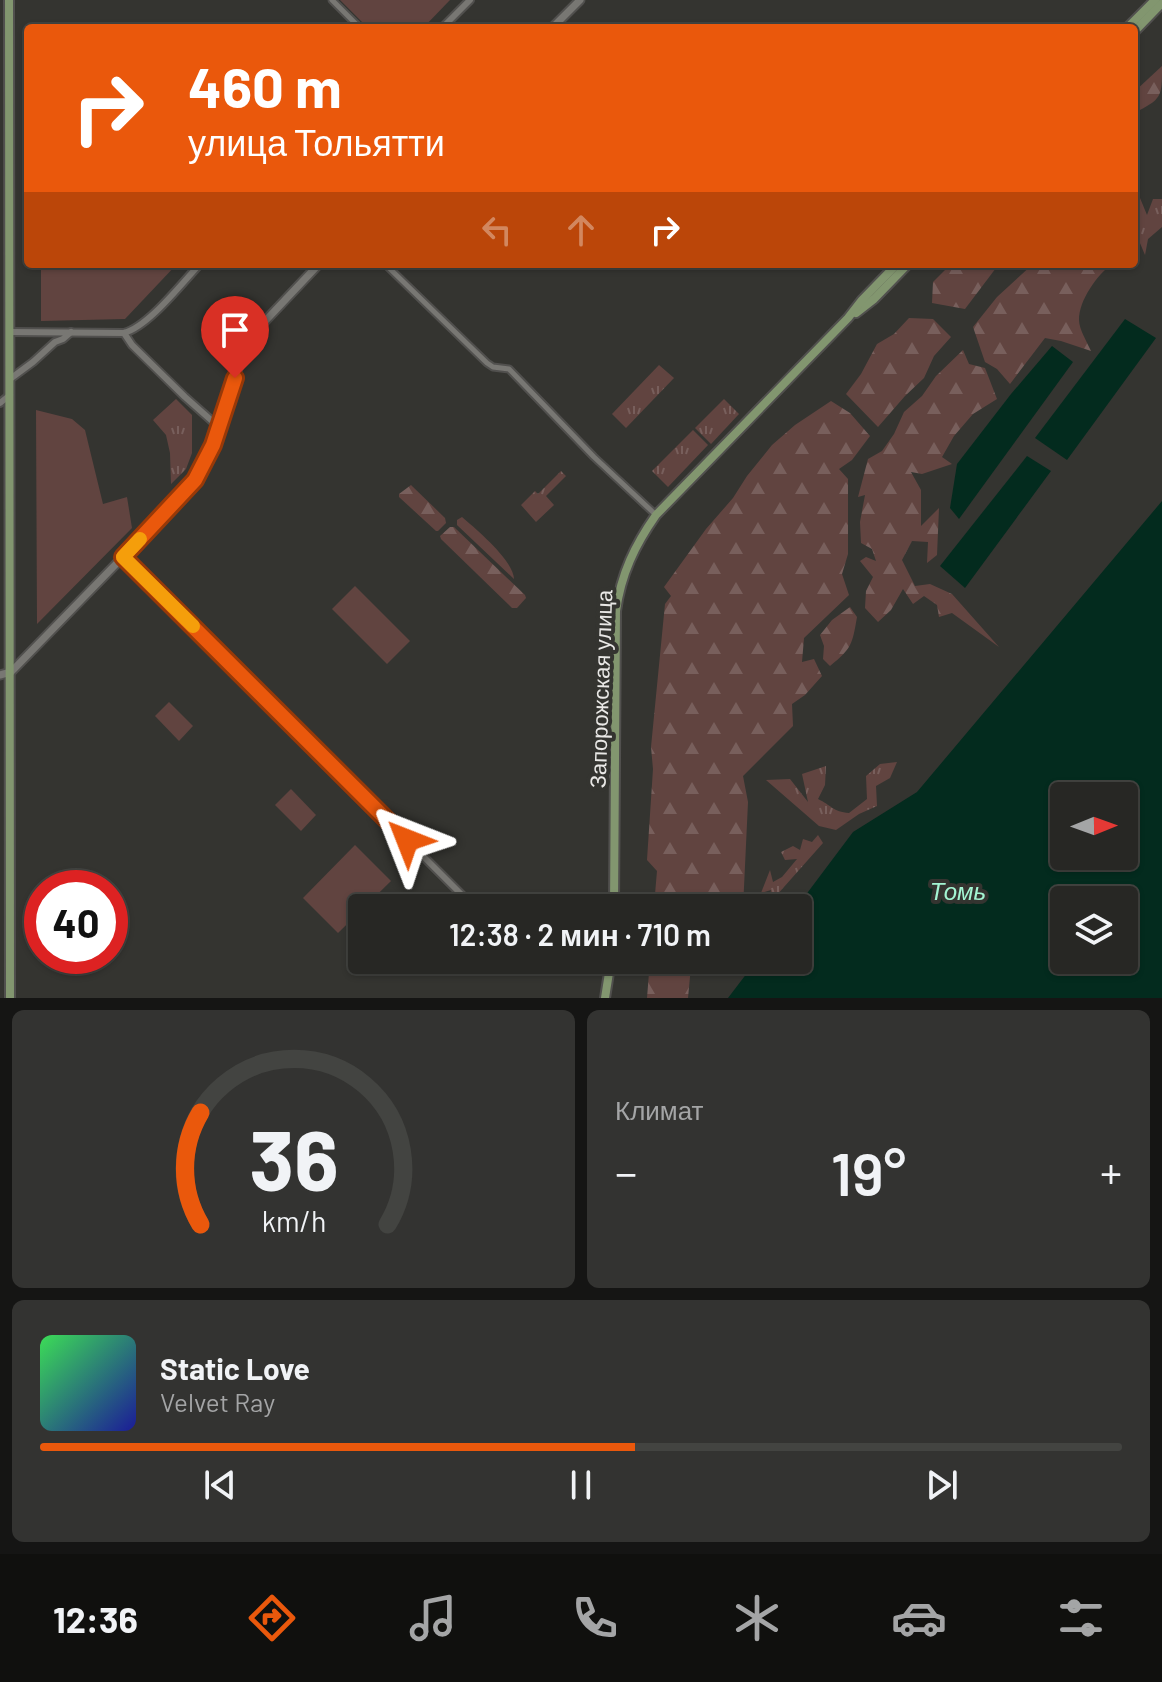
<!DOCTYPE html>
<html lang="ru">
<head>
<meta charset="utf-8">
<style>
	body { margin:0; font-family:Barlow,sans-serif; background:#333331; color:#f1f3f6; height:100vh; display:flex; flex-direction:column; font-size:30px; white-space:nowrap }
	* { box-sizing:border-box; margin:0 }
	p { font-size:26px; color:#a4a5a6 }
	.icon { flex:none; width:44px; height:44px; fill:none; stroke:currentColor; stroke-width:2; stroke-linecap:round; stroke-linejoin:round }
	.map { position:relative; height:998px; overflow:hidden }
	.drawer { display:flex; flex-direction:column; gap:12px; padding:12px; background:#151514; flex:1 }
	.drawer>* { flex:none }
	.top-card { position:absolute; left:24px; top:24px; width:1114px; height:244px; border-radius:8px; box-shadow:0 2px 6px #0004,0 0 0 2px #434441; background:#ea580c; color:#fff; overflow:hidden }
	.needle { width:52px; rotate:89deg }
	.controls { position:absolute; left:1050px; top:782px; display:grid; gap:16px }
	.controls a { display:grid; place-items:center; width:88px; height:88px; border-radius:8px; background:#272724; box-shadow:0 2px 6px #0004,0 0 0 2px #434441; font-size:40px }
	.speed { position:absolute; left:24px; top:870px; display:flex; gap:16px; font-size:40px; font-weight:700; text-align:center }
	.speed>* { display:grid; place-content:center; width:104px; height:104px; border-radius:50%; background:#272724; box-shadow:0 2px 6px #0004,0 0 0 2px #434441; line-height:1 }
	.speed .limit { border:12px solid #d22; background:#fff; color:#111 }
	.pin { position:absolute; display:grid; place-items:center; width:68px; height:68px; color:#fff; margin:-82px -34px; border-radius:50% 50% 50% 0; rotate:-45deg; box-shadow:0 0 8px #0007 }
	.pin .icon { rotate:45deg }
	.me { position:absolute; width:88px; margin:-44px; rotate:315deg; stroke-linejoin:round; filter:drop-shadow(0 0 6px #0008) }
	.turn { display:flex; align-items:center; gap:28px; height:168px; padding:0 32px; font-size:36px }
	.turn .icon { width:104px; height:104px; stroke-width:2.5 }
	.turn b { display:block; font-size:56px; line-height:68px }
	.lanes { display:flex; align-items:center; height:76px; padding:0 32px; background:#0003; justify-content:center; gap:40px; direction:ltr }
	.lanes .off { opacity:.35 }
	.big { font-size:60px; font-weight:600; line-height:1.1 }
	.drawer .card { flex:1; display:flex; flex-direction:column; justify-content:center; gap:12px; min-width:0; padding:0 28px; border-radius:12px; background:#333331 }
	.drawer .dial { align-items:center; gap:0 }
	.dial svg { height:208px; overflow:visible; fill:none; stroke:#434441; stroke-width:7; stroke-linecap:round; text-anchor:middle }
	.dial text { fill:#f1f3f6; stroke:none }
	.song { display:flex; align-items:center; gap:24px }
	.cover { width:96px; height:96px; border-radius:12px; background:linear-gradient(135deg,hsl(130 70% 55%),hsl(240 70% 35%)) }
	.played { height:8px; border-radius:4px; background:linear-gradient(90deg,#ea580c 55%,#434441 55%) }
	.keys { display:flex; justify-content:space-around; direction:ltr }
	.heat { display:flex; justify-content:space-between; align-items:center; font-size:44px; direction:ltr }
	.drawer .tiles { flex:1; display:grid; gap:12px; grid-template-columns:1fr 1fr }
	.card:last-child { grid-column:span 2 }
	.trip { position:absolute; left:348px; top:894px; width:464px; height:80px; border-radius:8px; background:#272724; box-shadow:0 2px 6px #0004,0 0 0 2px #434441; font-weight:600; line-height:80px; text-align:center }
	.menu { display:flex; height:128px; justify-content:space-around; align-items:center; background:#10100e; color:#a4a5a6 }
	.menu .icon { width:56px; height:56px }
	.menu .on { color:#ea580c }
	.menu b { font-size:36px; color:#f1f3f6 }
	.map>svg:first-child { display:block }
	.grass { fill:url(#grass-tufts) }
	.forest { fill:url(#forest-firs) }
	.green { fill:#614440 }
	.water { fill:#032b1e; fill-rule:evenodd }
	.lines { fill:none; stroke-linecap:round; stroke-linejoin:round }
	.minor-casing { stroke:#51504e; stroke-width:9 }
	.tertiary-casing { stroke:#51504e; stroke-width:10 }
	.secondary-casing { stroke:#51504e; stroke-width:11 }
	.primary-casing { stroke:#51504e; stroke-width:12 }
	.minor { stroke:#787773; stroke-width:5 }
	.tertiary { stroke:#787773; stroke-width:6 }
	.secondary { stroke:#787773; stroke-width:7 }
	.primary { stroke:#82966f; stroke-width:8 }
	.route-casing { stroke:#983908; stroke-width:20 }
	.route { stroke:#ea580c; stroke-width:14 }
	.slow { stroke:#f59e0b; stroke-width:14 }
	.labels { text-anchor:middle; stroke-width:8; stroke-linejoin:round; paint-order:stroke }
	.street-label { font-size:22px; fill:#e9e8e6; stroke:#343430 }
	.water-label { font-size:24px; font-style:italic; fill:#a3f5d2; stroke:#343430 }
</style>
</head>
<body>
<div class="map">
<svg width="1162" height="998" viewBox="0 0 1162 998">
	<defs>
		<pattern id="grass-tufts" width="24" height="20" patternUnits="userSpaceOnUse" patternTransform="scale(2)"><rect width="24" height="20" fill="#614440"/><path d="M3 7l-1-3M5 7V3M7 7l1-3M15 17l-1-3M17 17v-4M19 17l1-3" fill="none" stroke="#785f5c"/></pattern>
		<pattern id="forest-firs" width="22" height="20" patternUnits="userSpaceOnUse" patternTransform="scale(2)"><rect width="22" height="20" fill="#614440"/><path d="M5 1l3.5 6h-7zM16 11l3.5 6h-7z" fill="#785f5c"/></pattern>
	</defs>
	<rect width="100%" height="100%" fill="#343430"/>
	<!-- grass -->
	<g class="grass">
		<polygon points="1134,190 1140,198 1147,215 1153,199 1162,199 1162,227 1148,239 1145,255 1137,236 1139,224 1134,216"/>
		<polygon points="659,365 674,378 626,428 612,414"/>
		<polygon points="176,399 192,415 192,453 186,469 171,484 170,453 166,435 153,420"/>
		<polygon points="724,399 739,414 711,444 695,428"/>
		<polygon points="693,430 708,445 668,487 652,471"/>
		<polygon points="561,471 566,476 546,496 554,505 536,522 521,505 535,491 538,494"/>
		<path d="M897,762L890,778L876,786L877,806L859,814L836,830L819,826L766,780L790,779L808,802L802,774L826,766L825,785L818,799C831,805 833,812 849,813L867,799L866,776L880,764Z"/>
		<polygon points="818,835 823,843 768,905 771,890 761,893 770,870 773,882 782,877 797,859 785,860 781,852 793,846 800,850 803,839 812,842"/>
	</g>
	<!-- forest -->
	<g class="forest">
		<path d="M1162,66C1162,97 1162,99 1134,113V92Z"/>
		<polygon points="951,264 999,264 965,309 932,303 933,282"/>
		<path d="M1033,264H1112C1097,275 1079,300 1079,320C1079,329 1087,342 1091,351L1061,341L1045,338L1010,384L997,369L985,362L973,327L997,297Z"/>
		<polygon points="909,318 933,319 951,337 934,356 924,378 905,396 878,427 846,394 861,374 877,344 894,334"/>
		<polygon points="963,350 969,364 985,368 997,399 973,414 954,436 942,457 952,464 922,474 911,472 921,490 921,526 939,508 937,555 927,563 928,542 912,541 902,560 915,586 930,584 952,594 999,647 952,613 939,617 937,605 924,596 913,604 903,589 891,610 878,622 865,608 866,591 873,577 860,561 866,557 876,561 872,549 861,543 860,522 865,495 858,497 868,459 882,451 894,434 904,412 922,396 936,376"/>
		<polygon points="831,401 850,413 870,436 852,460 839,469 848,479 848,554 842,574 849,595 804,638 802,662 814,659 822,676 805,695 792,704 793,726 743,776 748,802 743,908 659,908 654,906 657,871 647,860 653,769 651,747 665,604 671,596 664,587 706,529 733,498 747,476 772,445 795,425"/>
		<polygon points="411,485 445,518 446,523 438,531 436,531 399,497 399,494"/>
		<path d="M462,517C476,529 514,561 514,579L457,525V520Z"/>
		<polygon points="450,527 454,527 525,595 526,598 517,608 512,608 441,539 440,536"/>
		<path d="M850,607L857,617C852,645 852,648 830,666L823,659L824,646L820,635L832,620Z"/>
		<polygon points="650,960 703,960 691,966 688,998 647,998"/>
	</g>
	<!-- green -->
	<g class="green">
		<polygon points="340,0 450,0 423,28 368,28"/>
		<polygon points="41,264 177,264 125,319 41,321"/>
		<polygon points="36,410 72,419 85,430 103,504 127,497 132,528 37,624"/>
		<polygon points="355,586 410,641 387,664 332,609"/>
		<polygon points="169,702 193,726 179,741 155,716"/>
		<polygon points="291,789 316,815 301,831 275,805"/>
		<polygon points="355,845 391,881 338,933 303,898"/>
	</g>
	<!-- water -->
	<g class="water">
		<polygon points="1125,319 1156,338 1067,460 1035,438"/>
		<polygon points="1052,346 1073,362 959,519 950,508 957,464 1011,394"/>
		<polygon points="1027,456 1051,471 965,588 940,566"/>
		<path d="M1162,501V998H728L757,960H798V908H796L853,832L917,792ZM1124,796V856H1064V796ZM1124,900V960H1064V900Z"/>
	</g>
	<g class="lines">
		<!-- minor casing -->
		<g class="minor-casing">
			<g id="minor">
				<polyline points="332,0 360,28"/>
				<polyline points="385,264 487,363 493,367 509,369 594,457 656,515"/>
			</g>
		</g>
		<!-- tertiary casing -->
		<g class="tertiary-casing">
			<g id="tertiary">
				<polyline points="442,28 470,0"/>
				<path d="M10,332L124,333C149,326 181,284 200,264"/>
				<polyline points="124,333 132,345 185,397 220,428"/>
				<polyline points="10,379 33,362 55,342 63,339 71,332"/>
				<polyline points="0,403 10,395"/>
				<polyline points="123,557 469,902 479,908"/>
			</g>
		</g>
		<!-- secondary casing -->
		<g class="secondary-casing">
			<g id="secondary">
				<polyline points="552,28 580,0"/>
				<polyline points="0,675 11,672 188,490 200,472 213,445 243,353 252,335 319,264"/>
			</g>
		</g>
		<!-- primary casing -->
		<g class="primary-casing">
			<g id="primary">
				<polyline points="9,0 10,998"/>
				<polyline points="1127,28 1155,0"/>
				<polyline points="1134,32 1162,3"/>
				<polyline points="856,313 874,299 908,264"/>
				<path d="M614,908L616,611C621,574 635,545 656,515L848,318L862,300L897,264"/>
				<polyline points="605,998 611,960"/>
			</g>
		</g>
		<!-- minor -->
		<use href="#minor" class="minor"/>
		<!-- tertiary -->
		<use href="#tertiary" class="tertiary"/>
		<!-- secondary -->
		<use href="#secondary" class="secondary"/>
		<!-- primary -->
		<use href="#primary" class="primary"/>
	</g>
	<g class="lines">
		<!-- route casing -->
		<g class="route-casing">
			<polyline id="route" points="235,378 213,445 195,480 123,557 407,840"/>
		</g>
		<!-- route -->
		<use href="#route" class="route"/>
		<!-- slow -->
		<polyline class="slow" points="140,539 123,557 193,626"/>
	</g>
	<g class="labels">
		<!-- street labels -->
		<g class="street-label">
			<text transform="translate(601 689) rotate(-88)" y="8">Запорожская улица</text>
		</g>
		<!-- water labels -->
		<g class="water-label">
			<text x="958" y="900">Томь</text>
		</g>
	</g>
</svg>
<div class="controls">
<a><svg class="needle" viewBox="-14 -14 28 28"><path d="M0-13l5 13h-10z" fill="#e53935"/><path d="M0 13l5-13h-10z" fill="#a4a5a6"/></svg></a>
<a><svg class="icon" aria-label="layers" viewBox="0 0 24 24"><path d="M12 4l9 5-9 5-9-5zM3 14l9 5 9-5"/></svg></a>
</div>
<div class="speed"><div class="limit">40</div></div>
<div class="pin" style="left:235px;top:378px;background:#d93025"><svg class="icon" aria-label="arrive" viewBox="0 0 24 24"><path d="M6 21V4h12l-3 4 3 4H6"/></svg></div>
<svg class="me" style="left:407px;top:840px" viewBox="-20 -20 40 40"><path d="M0-17L14 15 0 8-14 15z" fill="#ea580c" stroke="#fff" stroke-width="4"/></svg>
<div class="trip">12:38 · 2 мин · 710 m</div>
<div class="top-card">
<div class="turn"><svg class="icon" aria-label="right" viewBox="0 0 24 24"><path d="M7 20v-9h11M14 6l5 5-5 5"/></svg><div><b>460 m</b>улица Тольятти</div></div>
<div class="lanes"><svg class="icon off" aria-label="left" viewBox="0 0 24 24"><path d="M17 20v-9H6M10 6l-5 5 5 5"/></svg><svg class="icon off" aria-label="ahead" viewBox="0 0 24 24"><path d="M12 20V5M6 11l6-6 6 6"/></svg><svg class="icon" aria-label="right" viewBox="0 0 24 24"><path d="M7 20v-9h11M14 6l5 5-5 5"/></svg></div>
</div>
</div>
<section class="drawer">
<div class="tiles">
<div class="card dial"><svg viewBox="0 0 100 80">
<path d="M14 69A42 42 0 1 1 86 69"/>
<path d="M14 69A42 42 0 0 1 14 26" stroke="#ea580c"/>
<text x="50" y="56" font-size="32" font-weight="700">36</text>
<text x="50" y="72" font-size="11">km/h</text>
</svg></div>
<div class="card"><p>Климат</p>
<div class="heat"><a>−</a><b class="big">19°</b><a>+</a></div>
</div>
<div class="card">
<div class="song"><i class="cover"></i><div><b>Static Love</b><p>Velvet Ray</p></div></div>
<div class="played"></div>
<div class="keys"><svg class="icon" aria-label="previous" viewBox="0 0 24 24"><path d="M18 5L8 12l10 7zM5 5v14"/></svg><svg class="icon" aria-label="pause" viewBox="0 0 24 24"><path d="M8 5v14M16 5v14"/></svg><svg class="icon" aria-label="next" viewBox="0 0 24 24"><path d="M6 5l10 7-10 7zM19 5v14"/></svg></div>
</div>
</div>
</section>
<nav class="menu">
<b>12:36</b>
<svg class="icon on" aria-label="directions" viewBox="0 0 24 24"><path d="M12 3l9 9-9 9-9-9zM9 14v-3h6M13 9l2 2-2 2"/></svg>
<svg class="icon" aria-label="music" viewBox="0 0 24 24"><path d="M9 18V5l10-2v13"/><circle cx="6" cy="18" r="3"/><circle cx="16" cy="16" r="3"/></svg>
<svg class="icon" aria-label="phone" viewBox="0 0 24 24"><path d="M5 4h4l2 5-3 2q2 4 5 5l2-3 5 2v4C11 20 4 13 5 4z"/></svg>
<svg class="icon" aria-label="climate" viewBox="0 0 24 24"><path d="M12 3v18M4 7l16 10M4 17L20 7"/></svg>
<svg class="icon" aria-label="car" viewBox="0 0 24 24"><path d="M5 17H2v-5l4-1 3-4h7l3 4 3 1v5h-3M9 17h6M6 11h13"/><circle cx="7" cy="17" r="2"/><circle cx="17" cy="17" r="2"/></svg>
<svg class="icon" aria-label="filters" viewBox="0 0 24 24"><path d="M4 7h16M4 17h16"/><circle cx="9" cy="7" r="2"/><circle cx="15" cy="17" r="2"/></svg>
</nav>
</body>
</html>
